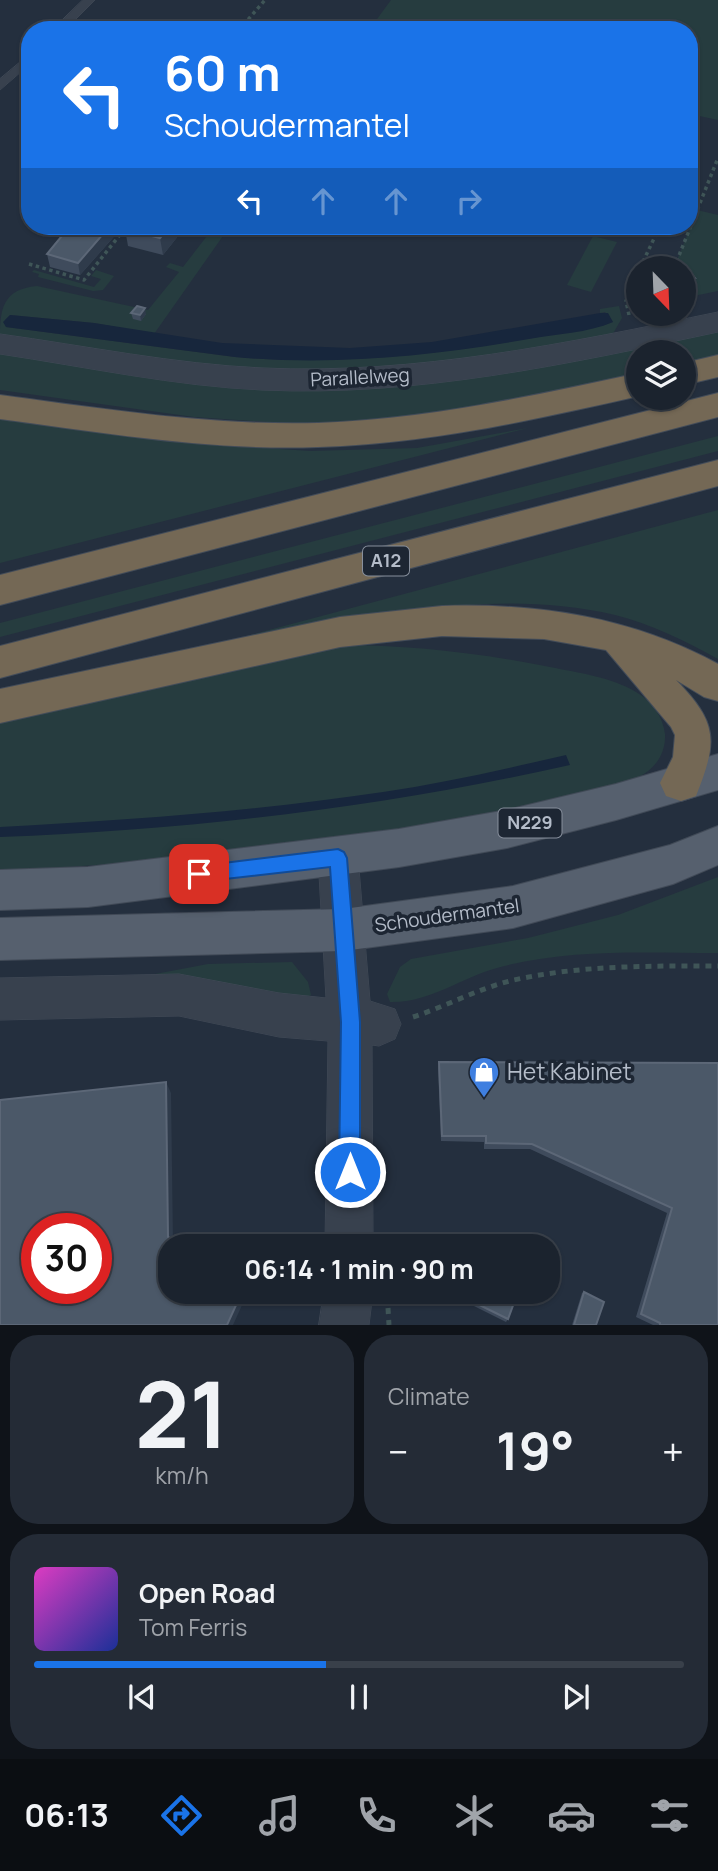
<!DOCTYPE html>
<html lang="en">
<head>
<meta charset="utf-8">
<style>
	body { margin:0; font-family:Manrope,sans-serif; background:#242b36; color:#f1f3f6; height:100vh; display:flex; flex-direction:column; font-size:26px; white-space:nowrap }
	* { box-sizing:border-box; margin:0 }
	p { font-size:23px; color:#a0a4aa }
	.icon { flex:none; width:38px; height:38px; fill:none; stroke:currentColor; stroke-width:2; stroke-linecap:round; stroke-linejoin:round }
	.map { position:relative; height:1325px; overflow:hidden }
	.details { display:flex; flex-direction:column; gap:10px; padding:10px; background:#0f1319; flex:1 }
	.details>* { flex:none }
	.guide { position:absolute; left:21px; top:21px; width:677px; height:214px; border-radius:28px; box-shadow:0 2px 5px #0004,0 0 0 2px #39404a; background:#1a73e8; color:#fff; overflow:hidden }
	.needle { width:46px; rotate:157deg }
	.controls { position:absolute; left:626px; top:256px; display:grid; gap:14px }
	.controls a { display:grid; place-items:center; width:70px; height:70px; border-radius:50%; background:#1b232e; box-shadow:0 2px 5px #0004,0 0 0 2px #39404a; font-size:35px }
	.speed { position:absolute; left:21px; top:1213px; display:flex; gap:14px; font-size:35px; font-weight:700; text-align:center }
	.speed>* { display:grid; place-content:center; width:91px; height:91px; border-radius:50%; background:#1b232e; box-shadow:0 2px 5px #0004,0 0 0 2px #39404a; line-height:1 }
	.speed .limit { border:10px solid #d22; background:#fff; color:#111 }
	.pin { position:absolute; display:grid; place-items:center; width:60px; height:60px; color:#fff; margin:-30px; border-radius:14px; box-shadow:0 4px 10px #0006 }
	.me { position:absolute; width:77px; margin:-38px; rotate:0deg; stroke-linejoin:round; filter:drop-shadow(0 0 5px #0008) }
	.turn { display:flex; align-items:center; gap:24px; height:147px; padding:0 28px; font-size:32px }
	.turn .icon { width:91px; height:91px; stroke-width:2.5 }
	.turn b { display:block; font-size:49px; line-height:60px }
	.lanes { display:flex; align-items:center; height:66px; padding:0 28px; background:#0003; justify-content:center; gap:35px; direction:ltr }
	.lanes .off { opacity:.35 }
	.big { font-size:52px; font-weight:700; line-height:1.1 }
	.details .card { flex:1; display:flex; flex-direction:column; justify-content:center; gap:10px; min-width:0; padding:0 24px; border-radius:28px; background:#242b36 }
	.details .dial { align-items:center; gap:0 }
	.dial b { font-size:91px; line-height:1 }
	.song { display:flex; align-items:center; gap:21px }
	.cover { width:84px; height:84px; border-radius:10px; background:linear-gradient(135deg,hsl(310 70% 55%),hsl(230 70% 35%)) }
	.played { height:7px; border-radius:4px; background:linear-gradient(90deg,#1a73e8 45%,#39404a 45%) }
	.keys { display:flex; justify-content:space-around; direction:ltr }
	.heat { display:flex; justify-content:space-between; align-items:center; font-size:38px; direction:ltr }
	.details .tiles { flex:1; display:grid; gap:10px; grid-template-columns:1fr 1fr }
	.card:last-child { grid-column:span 2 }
	.trip { position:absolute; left:158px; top:1234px; width:402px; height:70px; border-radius:28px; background:#1b232e; box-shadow:0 2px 5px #0004,0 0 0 2px #39404a; font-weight:700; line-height:70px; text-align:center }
	.dock { display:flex; height:112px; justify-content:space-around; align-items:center; background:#0b0e12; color:#a0a4aa }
	.dock .icon { width:49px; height:49px }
	.dock .current { color:#1a73e8 }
	.dock b { font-size:32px; color:#f1f3f6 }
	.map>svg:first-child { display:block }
	.green { fill:#263c3f }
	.water { fill:#17263c }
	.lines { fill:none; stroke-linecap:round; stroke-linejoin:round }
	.lane-casing { stroke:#414a57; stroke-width:1 }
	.street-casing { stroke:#414a57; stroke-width:1 }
	.primary-casing { stroke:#414a57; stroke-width:2 }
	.highway-casing { stroke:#434c59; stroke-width:2 }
	.path-far1 { stroke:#3f5557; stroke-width:3.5; stroke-dasharray:3.5 3.5; stroke-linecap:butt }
	.path { stroke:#3f5557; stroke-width:5; stroke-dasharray:6 6; stroke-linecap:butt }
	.lane { fill:#38414e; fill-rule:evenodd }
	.street { fill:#38414e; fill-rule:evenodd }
	.primary { fill:#56606e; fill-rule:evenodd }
	.highway { fill:#746855; fill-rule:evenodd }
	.wall { fill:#3f4b5c }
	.shaded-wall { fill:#2f3b4b }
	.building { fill:#4b5868; stroke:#5c6777; stroke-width:2; fill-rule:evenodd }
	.route { fill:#1a73e8; stroke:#114b97; stroke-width:2 }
	.labels { text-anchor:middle; stroke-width:7; stroke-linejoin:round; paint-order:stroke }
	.shield { fill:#1d2633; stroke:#878f9c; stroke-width:2 }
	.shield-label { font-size:18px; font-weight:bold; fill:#b4bcc9 }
	.street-label { font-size:19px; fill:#b4bcc9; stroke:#1d2633 }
	.near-poi-label { font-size:23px; fill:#b4bcc9; stroke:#1d2633; text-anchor:start }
</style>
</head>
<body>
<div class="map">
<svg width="718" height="1325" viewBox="0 0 718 1325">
	<rect width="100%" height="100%" fill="#242f3e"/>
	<!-- green -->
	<g class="green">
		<polygon points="391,0 718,0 718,120 690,114 690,30 369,30"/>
		<polygon points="697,210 718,215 718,291 684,298 684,268 674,268"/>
		<path d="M200,226H230L154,334L94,323L10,315L5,320L6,327L235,357C360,368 482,348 604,325L613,322L605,312L600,313V309L619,306L622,318L611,337L381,371L221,369L0,337C0,309 3,289 37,286L148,310L179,272L166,267L170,263L183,267L210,232L198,228Z"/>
		<polygon points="593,236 617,242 591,292 567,285"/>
		<polygon points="34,270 94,287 101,279 91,276 96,270 114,276 103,290 93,291 38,277 39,274 32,272"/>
		<polygon points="718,332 718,360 684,367 684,352 639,352 639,377 411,422 312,425 194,417 0,390 0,350 205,381 534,366"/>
		<polygon points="0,417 187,443 310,451 417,448 528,428 0,563"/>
		<polygon points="718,436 718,451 0,637 0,623"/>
		<path d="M718,510V659C685,641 652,624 615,615C511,591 411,609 309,630C250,642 190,654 131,667Z"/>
		<path d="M340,645C411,645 480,653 550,667C579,673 611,677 636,692C652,701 663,717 665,734C666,753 656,768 639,777C590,800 532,806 480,815C321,845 161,863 0,871V722Z"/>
		<path d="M718,877V953C646,953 568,948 497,968C460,978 430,1003 390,1002L387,994L400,967L411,959L528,938L618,915Z"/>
		<polygon points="292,962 308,982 311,995 296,1003 221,985 155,974 208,964"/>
	</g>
	<!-- water -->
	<g class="water">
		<path d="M600,313H608L613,322C588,333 556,334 529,339C431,356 334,366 235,357L6,327L3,322L10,315L94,323L222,343L350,348L432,342Z"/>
		<path d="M566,755L570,765C382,807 192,830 0,837V827C128,820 256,811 383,792C444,783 505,769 566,755Z"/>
	</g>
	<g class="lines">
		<!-- lane casing -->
		<g class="lane-casing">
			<g id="lane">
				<polygon points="83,0 95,0 65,30 52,30"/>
				<polygon points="30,54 30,64 0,90 0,79"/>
			</g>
		</g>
		<!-- street casing -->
		<g class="street-casing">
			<g id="street">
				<path d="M718,312V332C568,364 416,397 262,390C174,386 87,367 0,354V334C87,346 174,364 262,368C416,375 568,343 718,312Z"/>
				<polygon points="338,838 352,844 358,857 370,1001 395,1009 401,1024 395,1039 379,1046 372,1045 373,1246 325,1246 328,1041 279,1037 179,1016 0,1020 0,978 179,974 279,993 326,998 318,857 324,844"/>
				<polygon points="324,1292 373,1292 369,1325 319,1325"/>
			</g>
		</g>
		<!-- primary casing -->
		<g class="primary-casing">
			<g id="primary">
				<polygon points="718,754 718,790 616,820 507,848 399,867 88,907 0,910 0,870 88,867 399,829 507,810 616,784"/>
				<polygon points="718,826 718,865 673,884 513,928 343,951 0,960 0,918 343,909 513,886 670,845"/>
			</g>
		</g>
		<!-- highway casing -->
		<g class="highway-casing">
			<g id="highway">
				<polygon points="718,355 718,377 684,385 684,363"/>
				<path d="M639,373V396C533,420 427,444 318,447C212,451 105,433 0,419V395C105,409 212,426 318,423C427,419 533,396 639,373Z"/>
				<polygon points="718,393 718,417 0,605 0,575"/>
				<polygon points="718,460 718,486 0,678 0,646"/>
				<path d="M442,606C539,603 631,617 718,664V701L704,697L676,680C718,723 718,741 696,796L681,801L666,796L660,783L673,757L675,735L671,727L606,650L544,639L442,636L340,647L0,723V689L340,617Z"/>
			</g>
		</g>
		<!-- path-far1 -->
		<g class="path-far1">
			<polyline points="239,30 265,0"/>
			<polyline points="29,264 84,280 127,226"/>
			<polyline points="640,268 660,226"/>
			<polyline points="674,268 718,158"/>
			<polyline points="629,315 626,301 639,270"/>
		</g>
		<!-- path -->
		<g class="path">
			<path d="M413,1017C447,1006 479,988 514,980C581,965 650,966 718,966"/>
			<polyline points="388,1308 389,1325"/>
		</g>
		<!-- lane -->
		<use href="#lane" class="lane"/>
		<!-- street -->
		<use href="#street" class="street"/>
		<!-- primary -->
		<use href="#primary" class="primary"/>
		<!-- highway -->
		<use href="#highway" class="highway"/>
	</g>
	<!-- wall -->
	<g class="wall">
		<polygon points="70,226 117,226 118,232 80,275 50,267 47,254"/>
		<polygon points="127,226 186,226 163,255 128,246 125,229"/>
		<polygon points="131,313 146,314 141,321 133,319"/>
		<polygon points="439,1062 718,1063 718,1325 653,1325 636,1317 667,1213 530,1149 484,1149 484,1142 441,1141 438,1068"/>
		<polygon points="446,1292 518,1292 508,1319 506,1322"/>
		<polygon points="584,1292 596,1325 572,1325 582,1293"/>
	</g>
	<!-- shaded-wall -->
	<g class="shaded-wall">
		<polygon points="110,226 117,226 118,232 80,275 78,263"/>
		<polygon points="170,226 186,226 163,255 160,238"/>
		<polygon points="695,278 693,284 684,286 685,280"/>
		<polygon points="145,308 146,314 141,321 140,315"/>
		<polygon points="166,1082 171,1093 173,1244 168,1237"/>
		<polygon points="242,1292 248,1292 233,1325 227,1325"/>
	</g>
	<!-- building -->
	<g class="building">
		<polygon points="70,226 110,226 78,263 47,254"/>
		<polygon points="127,226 170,226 160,238 125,229"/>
		<polygon points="691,273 695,278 685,280 684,275"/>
		<polygon points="137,306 145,308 140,315 131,313"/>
		<polygon points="439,1062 718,1063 718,1325 660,1325 660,1323 641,1314 672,1208 532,1144 486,1143 486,1136 442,1136"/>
		<path d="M166,1082L168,1237L185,1246H170V1292H242L227,1325H0V1100ZM37,1228H96V1288H37Z"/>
		<polygon points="466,1237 484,1246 463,1246"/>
		<polygon points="453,1292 518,1292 508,1319"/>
		<polygon points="584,1292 604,1302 596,1325 574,1325"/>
	</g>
	<!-- route -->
	<polygon class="route" points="338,849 344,852 347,858 360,1022 360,1172 357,1180 350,1183 342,1180 339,1172 341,1022 330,867 199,882 193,880 190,874 193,868 199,866"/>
	<!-- icons -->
	<defs>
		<g id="shop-pin" transform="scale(1.575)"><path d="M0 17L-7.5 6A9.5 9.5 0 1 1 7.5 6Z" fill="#3f7fe0" stroke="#1d2633"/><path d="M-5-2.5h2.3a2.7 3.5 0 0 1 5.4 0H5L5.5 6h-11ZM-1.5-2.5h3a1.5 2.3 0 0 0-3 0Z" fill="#fff"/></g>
	</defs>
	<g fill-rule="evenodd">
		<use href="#shop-pin" x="484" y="1072"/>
	</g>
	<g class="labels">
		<!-- shield labels -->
		<g class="shield">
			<rect x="363" y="546.5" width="46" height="29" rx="5"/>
			<rect x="498.5" y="808.5" width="63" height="29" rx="5"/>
		</g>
		<g class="shield-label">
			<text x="386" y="567">A12</text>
			<text x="530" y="829">N229</text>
		</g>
		<!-- street labels -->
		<g class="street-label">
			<text transform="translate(360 377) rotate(-3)" y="7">Parallelweg</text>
			<text transform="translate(447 915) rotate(-8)" y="7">Schoudermantel</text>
		</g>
		<!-- near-poi labels -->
		<g class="near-poi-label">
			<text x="507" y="1080">Het Kabinet</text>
		</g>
	</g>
</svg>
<div class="controls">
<a><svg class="needle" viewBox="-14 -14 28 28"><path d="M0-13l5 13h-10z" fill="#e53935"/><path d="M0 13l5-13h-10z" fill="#a0a4aa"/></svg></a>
<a><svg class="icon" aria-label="layers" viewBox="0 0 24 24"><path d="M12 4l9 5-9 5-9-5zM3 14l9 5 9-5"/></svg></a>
</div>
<div class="speed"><div class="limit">30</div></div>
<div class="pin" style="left:199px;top:874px;background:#d93025"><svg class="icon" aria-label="arrive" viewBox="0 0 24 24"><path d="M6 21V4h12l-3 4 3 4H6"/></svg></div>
<svg class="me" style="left:350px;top:1172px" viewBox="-20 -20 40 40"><circle r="17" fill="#1a73e8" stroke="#fff" stroke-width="3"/><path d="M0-11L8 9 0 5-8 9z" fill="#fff"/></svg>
<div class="trip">06:14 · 1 min · 90 m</div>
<div class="guide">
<div class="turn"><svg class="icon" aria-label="left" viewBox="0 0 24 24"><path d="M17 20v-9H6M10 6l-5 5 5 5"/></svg><div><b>60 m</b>Schoudermantel</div></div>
<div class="lanes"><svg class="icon" aria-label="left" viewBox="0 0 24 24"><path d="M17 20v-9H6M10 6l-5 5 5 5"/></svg><svg class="icon off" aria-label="ahead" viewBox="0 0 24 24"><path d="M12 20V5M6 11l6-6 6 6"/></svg><svg class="icon off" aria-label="ahead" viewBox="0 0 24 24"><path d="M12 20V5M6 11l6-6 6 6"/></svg><svg class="icon off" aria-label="right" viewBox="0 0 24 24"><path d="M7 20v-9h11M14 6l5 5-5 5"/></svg></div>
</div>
</div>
<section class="details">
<div class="tiles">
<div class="card dial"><b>21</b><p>km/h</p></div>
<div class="card"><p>Climate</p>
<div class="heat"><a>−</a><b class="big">19°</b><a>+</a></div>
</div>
<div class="card">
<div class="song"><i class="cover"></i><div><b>Open Road</b><p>Tom Ferris</p></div></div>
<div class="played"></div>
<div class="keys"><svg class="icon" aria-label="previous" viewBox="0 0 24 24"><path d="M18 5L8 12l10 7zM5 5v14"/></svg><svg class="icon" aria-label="pause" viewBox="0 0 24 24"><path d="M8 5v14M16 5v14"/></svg><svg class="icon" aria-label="next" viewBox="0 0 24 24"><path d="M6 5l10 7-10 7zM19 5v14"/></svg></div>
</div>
</div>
</section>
<nav class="dock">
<b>06:13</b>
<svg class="icon current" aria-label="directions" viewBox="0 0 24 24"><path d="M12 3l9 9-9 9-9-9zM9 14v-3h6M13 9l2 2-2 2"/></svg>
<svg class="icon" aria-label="music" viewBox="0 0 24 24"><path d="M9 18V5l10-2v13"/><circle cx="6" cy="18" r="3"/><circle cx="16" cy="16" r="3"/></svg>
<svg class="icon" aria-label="phone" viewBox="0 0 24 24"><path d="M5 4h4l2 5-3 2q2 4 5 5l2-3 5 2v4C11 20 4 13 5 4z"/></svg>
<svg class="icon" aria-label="climate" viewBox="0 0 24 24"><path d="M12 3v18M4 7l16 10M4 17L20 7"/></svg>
<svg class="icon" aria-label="car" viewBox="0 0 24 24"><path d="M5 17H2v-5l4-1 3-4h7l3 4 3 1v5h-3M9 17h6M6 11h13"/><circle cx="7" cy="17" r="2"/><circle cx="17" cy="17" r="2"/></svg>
<svg class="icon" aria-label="filters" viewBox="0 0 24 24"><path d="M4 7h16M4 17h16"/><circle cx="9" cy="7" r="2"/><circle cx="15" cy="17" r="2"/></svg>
</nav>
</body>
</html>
